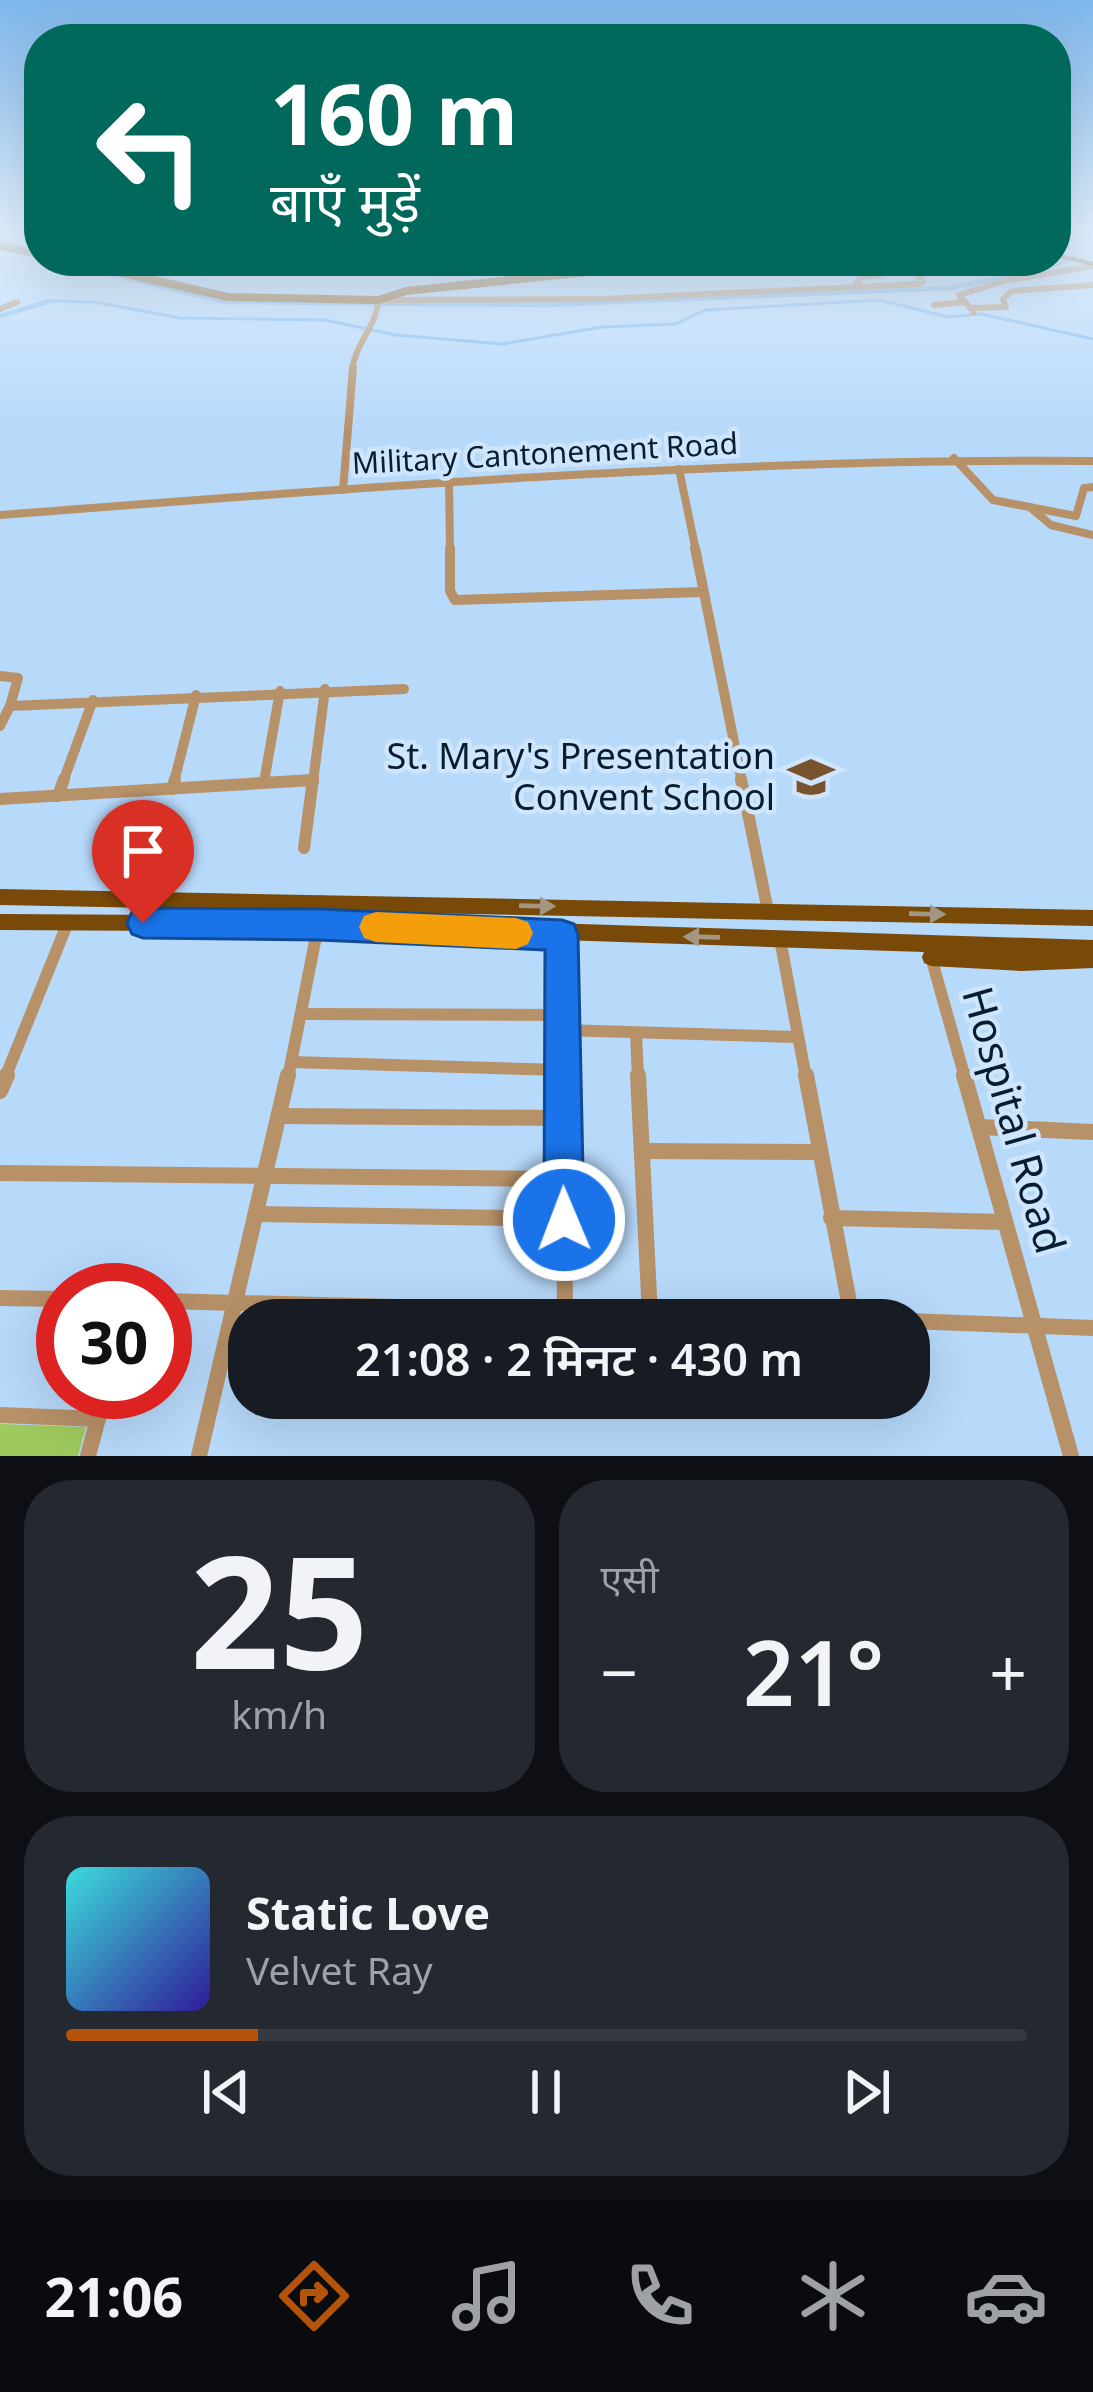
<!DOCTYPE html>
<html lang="hi">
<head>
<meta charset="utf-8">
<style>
	body { margin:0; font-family:"Noto Sans","Noto Sans Devanagari",sans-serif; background:#242831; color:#f1f3f6; height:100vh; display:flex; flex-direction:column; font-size:45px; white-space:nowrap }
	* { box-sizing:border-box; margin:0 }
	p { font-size:39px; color:#9ea1a6 }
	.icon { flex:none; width:66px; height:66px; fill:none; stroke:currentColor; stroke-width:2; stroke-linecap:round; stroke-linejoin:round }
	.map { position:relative; height:1456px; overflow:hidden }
	.side { display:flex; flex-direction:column; gap:24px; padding:24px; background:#0d0f14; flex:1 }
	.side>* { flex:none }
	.top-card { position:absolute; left:24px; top:24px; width:1047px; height:252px; border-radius:48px; box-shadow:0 12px 48px #0002; background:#00695c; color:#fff; overflow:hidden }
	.speed { position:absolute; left:36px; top:1263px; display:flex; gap:24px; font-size:60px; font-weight:700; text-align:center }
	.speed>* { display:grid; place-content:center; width:156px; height:156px; border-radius:50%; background:#171b24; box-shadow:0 12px 48px #0002; line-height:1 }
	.speed .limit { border:18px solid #d22; background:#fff; color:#111 }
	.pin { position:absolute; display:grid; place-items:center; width:102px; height:102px; color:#fff; margin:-123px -51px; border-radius:50% 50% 50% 0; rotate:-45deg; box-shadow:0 0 12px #0007 }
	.pin .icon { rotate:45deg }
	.me { position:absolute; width:132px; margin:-66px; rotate:359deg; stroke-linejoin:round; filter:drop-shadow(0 0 9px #0008) }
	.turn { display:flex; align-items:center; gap:42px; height:252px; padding:0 48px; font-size:54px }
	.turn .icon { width:156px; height:156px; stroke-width:2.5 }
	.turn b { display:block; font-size:84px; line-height:102px }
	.big { font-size:90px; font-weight:600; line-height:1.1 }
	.side .tile { flex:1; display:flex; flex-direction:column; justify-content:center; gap:18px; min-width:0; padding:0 42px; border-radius:48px; background:#242831 }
	.side .dial { align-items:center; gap:0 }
	.dial b { font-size:156px; line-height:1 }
	.song { display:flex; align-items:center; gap:36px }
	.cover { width:144px; height:144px; border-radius:18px; background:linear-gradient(135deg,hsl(180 70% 55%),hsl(250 70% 35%)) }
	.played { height:12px; border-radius:6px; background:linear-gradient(90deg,#b45309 20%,#363941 20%) }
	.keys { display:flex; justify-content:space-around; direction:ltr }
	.heat { display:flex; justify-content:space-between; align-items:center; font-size:66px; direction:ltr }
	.side .tiles { flex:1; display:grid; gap:24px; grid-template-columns:1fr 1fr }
	.tile:last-child { grid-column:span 2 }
	.trip { position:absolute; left:228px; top:1299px; width:702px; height:120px; border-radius:48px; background:#171b24; box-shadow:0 12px 48px #0002; font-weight:600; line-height:120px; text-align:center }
	.tab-bar { display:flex; height:192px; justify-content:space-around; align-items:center; background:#090b0e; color:#9ea1a6 }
	.tab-bar .icon { width:84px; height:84px }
	.tab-bar .on { color:#b45309 }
	.tab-bar b { font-size:54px; color:#f1f3f6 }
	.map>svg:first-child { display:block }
	.green { fill:#9ec95d }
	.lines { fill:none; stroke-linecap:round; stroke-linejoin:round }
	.stream { stroke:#80b8ed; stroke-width:3 }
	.canal { stroke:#80b8ed; stroke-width:4.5 }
	.minor-far4 { stroke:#b79168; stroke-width:6 }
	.minor-far3 { stroke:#b79168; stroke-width:8 }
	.minor-far2 { stroke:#b79168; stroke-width:10 }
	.minor-far1 { stroke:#b79168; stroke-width:12 }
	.minor { stroke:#b79168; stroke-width:16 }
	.major { stroke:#8f590d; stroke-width:8 }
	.highway { fill:#784907; fill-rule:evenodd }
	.oneway { fill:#a39781 }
	.route { fill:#1a73e8; stroke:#114b97; stroke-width:3 }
	.slow { fill:#f59e0b }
	.labels { text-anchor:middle; stroke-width:9; stroke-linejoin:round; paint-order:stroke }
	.far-street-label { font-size:30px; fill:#071e32; stroke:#cee5fb }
	.poi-label { font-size:36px; fill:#071e32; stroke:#cee5fb; text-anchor:end }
	.near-street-label { font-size:42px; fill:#071e32; stroke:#cee5fb }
</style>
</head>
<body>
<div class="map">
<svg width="1093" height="1456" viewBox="0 0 1093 1456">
	<rect width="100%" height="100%" fill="#b7d9fa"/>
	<!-- green -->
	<polygon class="green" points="0,1424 86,1427 78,1456 0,1456"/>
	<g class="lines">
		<!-- stream -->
		<polyline class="stream" points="50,301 95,302 180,318 325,320 396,335 502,344 602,327 676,324 705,310 880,300 948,317 981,314 1093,339"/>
		<!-- canal -->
		<g class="canal">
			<polyline points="54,261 226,302 548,305 950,288 1044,269 1075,257"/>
			<polyline points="0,316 50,301"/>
		</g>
		<!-- minor-far4 -->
		<g class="minor-far4">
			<polyline points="504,261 514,278"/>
			<polyline points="711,261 713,272"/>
			<polyline points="901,261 918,275"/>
			<polyline points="856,284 862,277 880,275 868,265 884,261"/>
			<polyline points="934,305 965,302"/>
			<polyline points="970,308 1006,307 1003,299 1012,291 1093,285"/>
			<polyline points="0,309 17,302"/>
			<polyline points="974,312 959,295 1004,281 1093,266"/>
			<path d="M352,371C355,343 375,329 379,300L602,299L919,284L923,282L918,275L973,261"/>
		</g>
		<!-- minor-far3 -->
		<g class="minor-far3">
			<polyline points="954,458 993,500 1076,516 1084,488 1093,487"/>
			<polyline points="679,469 696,551"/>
			<polyline points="449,481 450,551"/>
			<polyline points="343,490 353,368"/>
			<polyline points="1032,509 1051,525 1093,535"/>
			<path d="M0,515C364,487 728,458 1093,461"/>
		</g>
		<!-- minor-far2 -->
		<g class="minor-far2">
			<polyline points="450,548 450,591 455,600 702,592"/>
			<polyline points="695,548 742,782"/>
			<polyline points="0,676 18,678 10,706"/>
			<polyline points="0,726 10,706 404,689"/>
			<polyline points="63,782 93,700"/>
			<polyline points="174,782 196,695"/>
			<polyline points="264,782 280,691"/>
			<polyline points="285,782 313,780"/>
			<polyline points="313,782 325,689"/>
		</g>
		<!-- minor-far1 -->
		<g class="minor-far1">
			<polyline points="741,779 768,911"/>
			<polyline points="172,789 175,779"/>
			<polyline points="58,796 64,779"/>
			<polyline points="0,799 313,780"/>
			<polyline points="304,848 313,779"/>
			<polyline points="562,935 563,1078"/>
			<polyline points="780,939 806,1078"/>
			<polyline points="931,957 965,1078"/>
			<polyline points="301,1014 562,1015"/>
			<polyline points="562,1030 795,1037"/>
			<polyline points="636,1034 638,1078"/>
			<polyline points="291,1062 562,1070"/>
			<polyline points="5,1078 68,922"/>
			<polyline points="288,1078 323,901"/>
		</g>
		<!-- minor -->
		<g class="minor">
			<polyline points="563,1075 565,1312"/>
			<polyline points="638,1075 650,1316"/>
			<polyline points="806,1075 852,1318"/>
			<polyline points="964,1075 1071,1456"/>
			<polyline points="0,1091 7,1075"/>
			<polyline points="279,1116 563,1118"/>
			<polyline points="979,1127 1093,1132"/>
			<polyline points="642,1151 817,1152"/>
			<polyline points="0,1173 563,1179"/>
			<polyline points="257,1214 564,1219"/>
			<polyline points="831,1218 1004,1222"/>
			<polyline points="0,1298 63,1299"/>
			<polyline points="165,1301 889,1320"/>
			<polyline points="909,1321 1093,1328"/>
			<polyline points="0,1415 98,1419"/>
			<polyline points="88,1456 105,1392"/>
			<polyline points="199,1456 288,1075"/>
		</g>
		<!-- major -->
		<g class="major">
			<polyline points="0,246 39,254"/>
			<polyline points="70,261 228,297 379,300 406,291 588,272 595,269 593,261"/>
		</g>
		<!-- highway -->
		<g class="highway">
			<polygon points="1056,253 1093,262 1093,266 1056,257"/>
			<polygon points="0,889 1093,910 1093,926 0,905"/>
			<polygon points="0,914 319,916 1093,940 1093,968 1021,971 931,966 924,963 922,957 924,952 319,932 0,930"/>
		</g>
	</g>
	<!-- one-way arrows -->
	<defs><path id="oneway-solid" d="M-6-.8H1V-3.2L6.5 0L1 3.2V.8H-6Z" transform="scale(3)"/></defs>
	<g class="oneway">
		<use href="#oneway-solid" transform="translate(537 906) rotate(1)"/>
		<use href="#oneway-solid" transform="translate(927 914) rotate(1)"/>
		<use href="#oneway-solid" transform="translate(702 937) rotate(-179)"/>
	</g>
	<!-- sky -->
	<linearGradient id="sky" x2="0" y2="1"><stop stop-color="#7eb6ea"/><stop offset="0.53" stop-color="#dfeefd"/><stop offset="1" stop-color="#dfeefd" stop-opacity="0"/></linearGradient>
	<rect width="1093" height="434" fill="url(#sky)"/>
	<!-- route -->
	<polygon class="route" points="143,908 319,909 562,920 574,924 578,935 584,1220 578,1234 564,1240 550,1234 544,1220 545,950 319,940 143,938 132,934 127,923 132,912"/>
	<!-- slow -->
	<polygon class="slow" points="376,912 516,918 528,922 533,933 528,944 516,949 376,942 364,938 359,927 364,916"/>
	<!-- icons -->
	<defs>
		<g id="school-bare" transform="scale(3.6)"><path d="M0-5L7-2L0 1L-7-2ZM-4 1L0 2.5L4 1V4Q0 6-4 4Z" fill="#77542d" stroke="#cee5fb" stroke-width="2.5" paint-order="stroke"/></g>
	</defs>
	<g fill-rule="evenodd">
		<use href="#school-bare" x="811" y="777"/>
	</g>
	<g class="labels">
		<!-- far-street labels -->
		<g class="far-street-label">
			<text transform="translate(545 454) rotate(-3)" y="10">Military Cantonement Road</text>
		</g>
		<!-- poi labels -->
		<g class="poi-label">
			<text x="775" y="769">St. Mary's Presentation<tspan x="775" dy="41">Convent School</tspan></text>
		</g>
		<!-- near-street labels -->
		<g class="near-street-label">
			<text transform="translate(1014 1120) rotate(74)" y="15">Hospital Road</text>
		</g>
	</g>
</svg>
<div class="speed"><div class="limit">30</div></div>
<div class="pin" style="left:143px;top:923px;background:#d93025"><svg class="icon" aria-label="arrive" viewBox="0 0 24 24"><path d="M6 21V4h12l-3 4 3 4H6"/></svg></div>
<svg class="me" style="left:564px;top:1220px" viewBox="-20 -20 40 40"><circle r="17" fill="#1a73e8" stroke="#fff" stroke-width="3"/><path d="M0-11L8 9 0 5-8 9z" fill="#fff"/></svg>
<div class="trip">21:08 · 2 मिनट · 430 m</div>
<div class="top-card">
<div class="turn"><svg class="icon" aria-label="left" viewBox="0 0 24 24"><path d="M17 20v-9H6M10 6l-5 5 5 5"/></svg><div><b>160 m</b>बाएँ मुड़ें</div></div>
</div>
</div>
<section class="side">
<div class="tiles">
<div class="tile dial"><b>25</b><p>km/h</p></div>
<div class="tile"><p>एसी</p>
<div class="heat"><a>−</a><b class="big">21°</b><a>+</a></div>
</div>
<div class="tile">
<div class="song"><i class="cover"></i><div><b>Static Love</b><p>Velvet Ray</p></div></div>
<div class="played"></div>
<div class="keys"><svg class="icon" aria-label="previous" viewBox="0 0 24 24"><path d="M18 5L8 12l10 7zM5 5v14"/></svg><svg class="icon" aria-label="pause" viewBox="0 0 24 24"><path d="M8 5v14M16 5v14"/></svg><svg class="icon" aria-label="next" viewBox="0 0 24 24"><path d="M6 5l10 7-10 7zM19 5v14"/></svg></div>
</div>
</div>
</section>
<nav class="tab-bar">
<b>21:06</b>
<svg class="icon on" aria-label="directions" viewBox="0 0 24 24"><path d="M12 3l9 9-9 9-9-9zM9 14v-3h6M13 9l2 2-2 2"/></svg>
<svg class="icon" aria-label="music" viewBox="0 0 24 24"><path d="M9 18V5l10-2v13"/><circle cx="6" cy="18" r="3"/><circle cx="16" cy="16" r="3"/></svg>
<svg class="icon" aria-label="phone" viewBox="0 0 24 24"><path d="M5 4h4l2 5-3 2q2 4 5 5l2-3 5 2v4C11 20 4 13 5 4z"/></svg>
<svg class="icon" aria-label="climate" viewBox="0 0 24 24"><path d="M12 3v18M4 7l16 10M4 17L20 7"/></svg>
<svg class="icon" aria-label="car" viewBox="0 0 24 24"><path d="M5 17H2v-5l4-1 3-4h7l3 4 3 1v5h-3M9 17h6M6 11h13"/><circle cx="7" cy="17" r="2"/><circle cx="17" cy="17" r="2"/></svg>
</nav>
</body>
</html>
